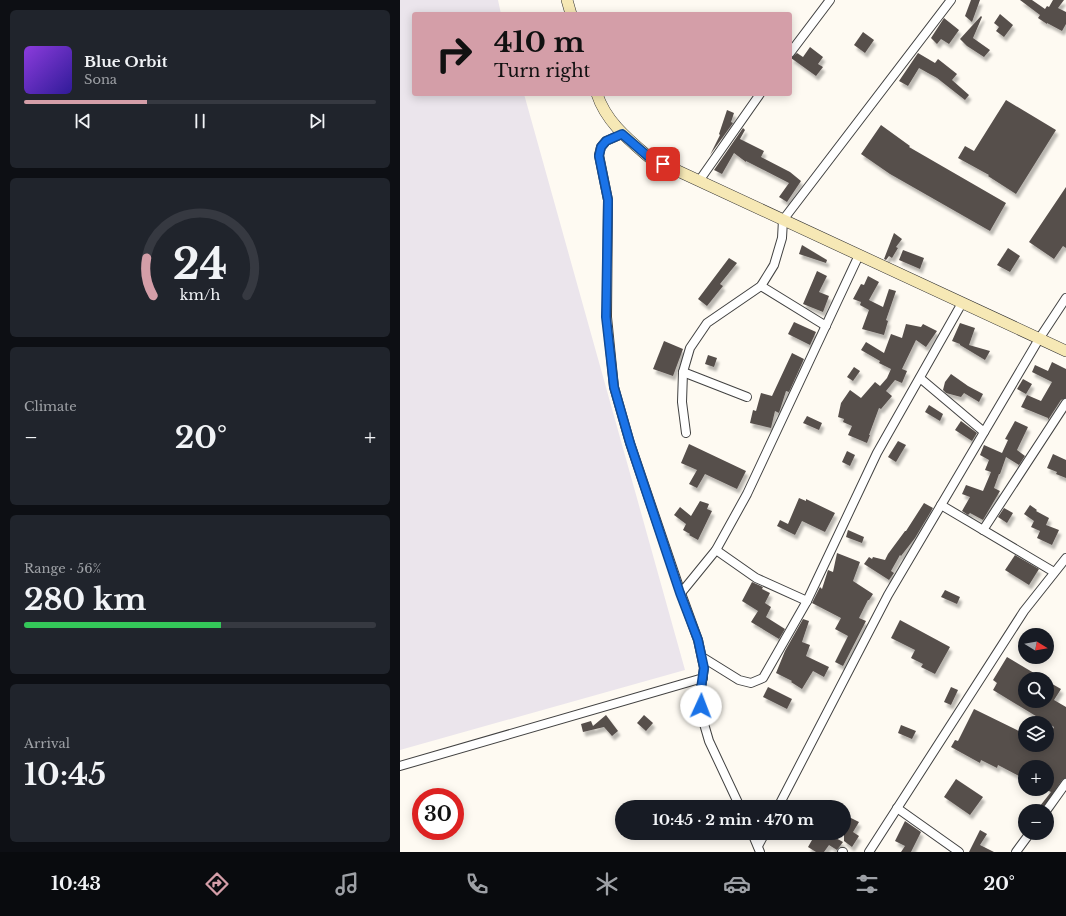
<!DOCTYPE html>
<html lang="en">
<head>
<meta charset="utf-8">
<style>
	body { margin:0; font-family:"Libre Baskerville",serif; background:#20242c; color:#f1f3f6; height:100vh; display:flex; flex-direction:column; font-size:15px; white-space:nowrap }
	* { box-sizing:border-box; margin:0 }
	p { font-size:13px; color:#9ea1a6 }
	.icon { flex:none; width:22px; height:22px; fill:none; stroke:currentColor; stroke-width:2; stroke-linecap:round; stroke-linejoin:round }
	.map { position:relative; flex:1; overflow:hidden }
	.side { display:flex; flex-direction:column; gap:10px; padding:10px; background:#0d0f14; width:400px }
	.side>* { flex:none }
	.top-card { position:absolute; left:12px; top:12px; width:380px; height:84px; border-radius:4px; box-shadow:0 2px 10px #0003; background:#d49ea8; color:#111; overflow:hidden }
	.needle { width:26px; rotate:101deg }
	.buttons { position:absolute; left:618px; top:628px; display:grid; gap:8px }
	.buttons a { display:grid; place-items:center; width:36px; height:36px; border-radius:50%; background:#171b24; box-shadow:0 2px 10px #0003; font-size:20px }
	.speed { position:absolute; left:12px; top:788px; display:flex; gap:8px; font-size:20px; font-weight:700; text-align:center }
	.speed>* { display:grid; place-content:center; width:52px; height:52px; border-radius:50%; background:#171b24; box-shadow:0 2px 10px #0003; line-height:1 }
	.speed .limit { border:6px solid #d22; background:#fff; color:#111 }
	.pin { position:absolute; display:grid; place-items:center; width:34px; height:34px; color:#fff; margin:-17px; border-radius:8px; box-shadow:0 2px 6px #0006 }
	.me { position:absolute; width:44px; margin:-22px; rotate:2deg; stroke-linejoin:round; filter:drop-shadow(0 0 3px #0008) }
	.turn { display:flex; align-items:center; gap:14px; height:84px; padding:0 16px; font-size:18px }
	.turn .icon { width:52px; height:52px; stroke-width:2.5 }
	.turn b { display:block; font-size:28px; line-height:34px }
	.big { font-size:30px; font-weight:800; line-height:1.1 }
	.side .widget { flex:1; display:flex; flex-direction:column; justify-content:center; gap:6px; min-width:0; padding:0 14px; border-radius:6px; background:#20242c }
	.side .dial { align-items:center; gap:0 }
	.dial svg { height:104px; overflow:visible; fill:none; stroke:#363941; stroke-width:7; stroke-linecap:round; text-anchor:middle }
	.dial text { fill:#f1f3f6; stroke:none }
	.song { display:flex; align-items:center; gap:12px }
	.cover { width:48px; height:48px; border-radius:6px; background:linear-gradient(135deg,hsl(270 70% 55%),hsl(250 70% 35%)) }
	.played { height:4px; border-radius:2px; background:linear-gradient(90deg,#d49ea8 35%,#363941 35%) }
	.keys { display:flex; justify-content:space-around; direction:ltr }
	.heat { display:flex; justify-content:space-between; align-items:center; font-size:22px; direction:ltr }
	.charge { height:6px; border-radius:3px; background:linear-gradient(90deg,#34c759 56%,#363941 0) }
	.trip { position:absolute; left:215px; top:800px; width:236px; height:40px; border-radius:20px; background:#171b24; box-shadow:0 2px 10px #0003; font-weight:800; line-height:40px; text-align:center }
	.tabs { display:flex; height:64px; justify-content:space-around; align-items:center; background:#090b0e; color:#9ea1a6 }
	.tabs .icon { width:28px; height:28px }
	.tabs .current { color:#d49ea8 }
	.tabs b { font-size:18px; color:#f1f3f6 }
	main { display:flex; flex:1; min-height:0 }
	.map>svg:first-child { display:block }
	.industrial { fill:#ebe5ec }
	.building { fill:#574f4c; filter:url(#shadow) }
	.lines { fill:none; stroke-linecap:round; stroke-linejoin:round }
	.street-casing { stroke:#424242; stroke-width:10 }
	.secondary-casing { stroke:#313131; stroke-width:12 }
	.street { stroke:#fff; stroke-width:8 }
	.secondary { stroke:#f6e8b5; stroke-width:11 }
	.route-casing { stroke:#114b97; stroke-width:10 }
	.route { stroke:#1a73e8; stroke-width:7 }
</style>
</head>
<body>
<main>
<section class="side">
<div class="widget">
<div class="song"><i class="cover"></i><div><b>Blue Orbit</b><p>Sona</p></div></div>
<div class="played"></div>
<div class="keys"><svg class="icon" aria-label="previous" viewBox="0 0 24 24"><path d="M18 5L8 12l10 7zM5 5v14"/></svg><svg class="icon" aria-label="pause" viewBox="0 0 24 24"><path d="M8 5v14M16 5v14"/></svg><svg class="icon" aria-label="next" viewBox="0 0 24 24"><path d="M6 5l10 7-10 7zM19 5v14"/></svg></div>
</div>
<div class="widget dial"><svg viewBox="0 0 100 80">
<path d="M14 69A42 42 0 1 1 86 69"/>
<path d="M14 69A42 42 0 0 1 9 40" stroke="#d49ea8"/>
<text x="50" y="56" font-size="32" font-weight="700">24</text>
<text x="50" y="72" font-size="11">km/h</text>
</svg></div>
<div class="widget"><p>Climate</p>
<div class="heat"><a>−</a><b class="big">20°</b><a>+</a></div>
</div>
<div class="widget"><p>Range · 56%</p><b class="big">280 km</b><div class="charge"></div></div>
<div class="widget"><p>Arrival</p><b class="big">10:45</b></div>
</section>
<div class="map">
<svg width="666" height="852" viewBox="0 0 666 852">
	<defs>
		<filter id="shadow"><feDropShadow dx="2.5" dy="4.5" stdDeviation="1" flood-color="#0004"/></filter>
	</defs>
	<rect width="100%" height="100%" fill="#fefaf2"/>
	<!-- industrial -->
	<polygon class="industrial" points="0,0 98,0 101,14 14,14 14,94 124,94 285,670 0,750"/>
	<!-- building -->
	<g class="building">
		<polygon points="571,0 580,0 572,22 565,16"/>
		<polygon points="620,0 632,0 645,9 647,6 649,7 653,0 664,0 658,8 666,12 666,24 662,31 647,23 647,24 638,18 640,15"/>
		<polygon points="600,14 613,25 604,37 596,31 599,27 594,23"/>
		<polygon points="581,16 582,17 573,38 590,50 584,57 567,46 560,39"/>
		<polygon points="544,18 559,30 549,44 541,39 537,44 531,38"/>
		<polygon points="463,32 474,40 465,53 454,45"/>
		<polygon points="410,47 423,57 418,64 423,67 416,76 391,58 397,53 403,57"/>
		<polygon points="518,53 535,63 538,59 557,74 552,80 569,95 565,100 537,78 519,68 508,86 499,81"/>
		<polygon points="606,100 656,130 616,194 588,176 589,175 558,158 565,146 574,151"/>
		<polygon points="327,110 334,113 331,122 333,123 310,155 320,135 319,134"/>
		<polygon points="481,125 510,146 509,147 606,203 590,231 490,174 461,154"/>
		<polygon points="343,128 345,130 340,139 364,151 361,157 390,172 401,181 387,202 379,197 389,183 346,161 346,162 334,153 322,174 314,170"/>
		<polygon points="666,187 666,248 663,246 654,259 629,242"/>
		<polygon points="494,233 502,239 496,247 498,248 492,258 489,256 486,260 484,259"/>
		<polygon points="402,245 427,260 426,263 399,254"/>
		<polygon points="608,248 620,256 610,272 597,265"/>
		<polygon points="503,250 524,258 520,269 499,260"/>
		<polygon points="329,258 337,263 320,284 323,286 307,306 298,299"/>
		<polygon points="417,271 427,276 419,292 429,296 423,312 403,304"/>
		<polygon points="468,276 479,282 469,300 483,307 489,289 496,291 486,320 488,321 484,335 462,329 469,310 460,305 461,302 453,299 461,284 464,285"/>
		<polygon points="394,322 416,332 410,345 388,334"/>
		<polygon points="560,323 575,328 569,345 590,351 585,360 560,345 560,344 552,341"/>
		<polygon points="506,324 521,327 523,324 537,331 526,347 516,340 502,369 507,371 502,383 495,380 486,391 492,396 481,409 479,408 469,435 470,435 467,443 448,435 452,426 443,422 444,419 438,417 441,403 450,390 461,398 475,382 480,386 487,378 491,369 479,363 480,361 461,350 466,342 484,353 491,334 502,338"/>
		<polygon points="264,341 283,349 273,376 253,369"/>
		<polygon points="392,353 404,359 389,392 386,391 379,413 375,411 371,428 350,423 353,410 356,411 361,393 372,396"/>
		<polygon points="308,355 317,358 314,367 305,364"/>
		<polygon points="652,362 666,369 666,398 661,400 648,420 648,418 621,407 627,395 641,401 652,382 632,372 635,365 648,371"/>
		<polygon points="454,367 460,371 453,381 447,377"/>
		<polygon points="551,374 568,386 583,394 579,402 564,393 561,397 546,393 543,390 545,382"/>
		<polygon points="623,379 632,384 626,394 617,389"/>
		<polygon points="529,405 543,414 540,421 525,412"/>
		<polygon points="407,416 422,423 419,430 403,423"/>
		<polygon points="561,421 577,433 572,441 555,430"/>
		<polygon points="615,421 628,427 617,450 625,456 619,465 606,457 600,474 599,474 594,488 600,491 583,520 570,513 568,515 562,511 570,497 562,494 566,485 583,491 591,472 585,470 589,460 580,455 584,445 602,453 608,440 605,439"/>
		<polygon points="498,441 506,445 496,462 488,457"/>
		<polygon points="289,444 346,471 337,489 305,474 297,488 289,484 297,470 281,463"/>
		<polygon points="447,451 455,455 450,466 442,462"/>
		<polygon points="653,454 666,460 666,478 656,474 657,472 647,468"/>
		<polygon points="399,498 406,501 406,499 435,513 425,532 402,521 395,535 377,526 380,520 388,524"/>
		<polygon points="300,501 309,504 307,509 312,511 298,540 289,535 290,534 283,530 286,524 274,515 280,507 291,516"/>
		<polygon points="524,503 533,508 515,538 501,556 500,555 491,571 494,573 489,580 464,564 469,557 472,559 473,557 485,560 488,554 505,531 506,531"/>
		<polygon points="630,505 637,510 636,511 649,518 646,525 659,530 652,545 637,538 640,531 631,527 634,521 624,514"/>
		<polygon points="604,508 613,513 607,523 598,517"/>
		<polygon points="448,530 464,537 462,543 446,537"/>
		<polygon points="437,553 460,562 453,581 473,594 469,600 468,600 459,618 466,621 443,666 435,662 448,636 435,629 441,618 412,603 420,587 422,589 428,570 433,572"/>
		<polygon points="615,555 639,569 629,585 605,570"/>
		<polygon points="352,582 363,587 362,589 370,593 365,603 371,607 366,617 385,629 379,639 351,622 358,611 342,601"/>
		<polygon points="545,590 560,597 557,604 541,597"/>
		<polygon points="403,619 409,621 402,642 410,645 406,656 429,667 424,677 413,671 402,689 391,682 392,681 376,673 385,651"/>
		<polygon points="500,620 550,647 535,674 521,667 523,664 511,658 515,650 491,638"/>
		<polygon points="607,657 644,679 625,679 625,701 647,701 647,681 661,689 654,700 666,707 666,778 662,780 641,811 636,811 651,792 647,790 647,767 623,767 619,776 598,765 597,768 581,760 580,763 551,747 555,740 558,741 574,709 625,734 625,745 647,745 647,740 654,727 593,690 597,683 593,680"/>
		<polygon points="368,687 392,699 387,709 363,697"/>
		<polygon points="551,687 558,690 551,705 544,702"/>
		<polygon points="206,715 218,731 212,736 204,727 183,732 181,724 191,721 193,726"/>
		<polygon points="244,715 253,723 246,731 237,723"/>
		<polygon points="501,725 516,731 512,739 498,733"/>
		<polygon points="556,779 583,797 570,815 544,797"/>
		<polygon points="447,816 459,822 453,832 459,836 452,847 444,841 444,821"/>
		<polygon points="505,821 521,832 511,852 501,852 505,846 495,841"/>
		<polygon points="580,830 587,834 580,845 594,852 569,852"/>
		<polygon points="416,833 427,833 443,842 437,850 429,845 424,852 416,852 408,847"/>
	</g>
	<g class="lines">
		<!-- street casing -->
		<g class="street-casing">
			<g id="street">
				<polyline points="390,53 430,0"/>
				<polyline points="222,134 206,141 201,147 199,155 208,200 207,317 214,387 230,443 281,593 298,640 304,668 300,695 302,717 309,741 340,807"/>
				<polyline points="299,181 360,94"/>
				<polyline points="361,286 426,326"/>
				<polyline points="283,372 347,397"/>
				<polyline points="520,378 584,432"/>
				<polyline points="286,433 282,402 283,372 290,348 307,323 361,286 374,265 382,238 383,220 551,0"/>
				<polyline points="541,505 654,572"/>
				<polyline points="583,530 666,403"/>
				<polyline points="316,550 356,578 407,601"/>
				<polyline points="281,593 316,550 347,494 459,255"/>
				<polyline points="302,657 339,680 351,683 363,678 407,601 477,453 562,303"/>
				<polyline points="0,766 303,678"/>
				<polyline points="378,807 488,595 639,339 666,298"/>
				<polyline points="497,808 559,852"/>
				<polyline points="646,811 666,783"/>
				<polyline points="352,833 360,852"/>
				<polyline points="358,846 365,833"/>
				<polyline points="442,852 443,852"/>
				<polyline points="469,852 624,611 666,558"/>
				<polyline points="616,852 630,833"/>
			</g>
		</g>
		<!-- secondary casing -->
		<g class="secondary-casing">
			<g id="secondary">
				<polyline points="167,0 171,14"/>
				<path d="M197,94C206,122 229,140 250,158L666,351"/>
			</g>
		</g>
		<!-- street -->
		<use href="#street" class="street"/>
		<!-- secondary -->
		<use href="#secondary" class="secondary"/>
	</g>
	<g class="lines">
		<!-- route casing -->
		<g class="route-casing">
			<polyline id="route" points="263,164 250,158 222,134 206,141 201,147 199,156 208,200 206,317 214,387 230,443 280,593 298,640 304,668 300,695 301,706"/>
		</g>
		<!-- route -->
		<use href="#route" class="route"/>
	</g>
</svg>
<div class="buttons">
<a><svg class="needle" viewBox="-14 -14 28 28"><path d="M0-13l5 13h-10z" fill="#e53935"/><path d="M0 13l5-13h-10z" fill="#9ea1a6"/></svg></a>
<a><svg class="icon" aria-label="search" viewBox="0 0 24 24"><circle cx="10" cy="10" r="6"/><path d="M15 15l6 6"/></svg></a>
<a><svg class="icon" aria-label="layers" viewBox="0 0 24 24"><path d="M12 4l9 5-9 5-9-5zM3 14l9 5 9-5"/></svg></a>
<a>+</a>
<a>−</a>
</div>
<div class="speed"><div class="limit">30</div></div>
<div class="pin" style="left:263px;top:164px;background:#d93025"><svg class="icon" aria-label="arrive" viewBox="0 0 24 24"><path d="M6 21V4h12l-3 4 3 4H6"/></svg></div>
<svg class="me" style="left:301px;top:706px" viewBox="-20 -20 40 40"><circle r="19" fill="#fff"/><path d="M0-13L10 11 0 6-10 11z" fill="#1a73e8"/></svg>
<div class="trip">10:45 · 2 min · 470 m</div>
<div class="top-card">
<div class="turn"><svg class="icon" aria-label="right" viewBox="0 0 24 24"><path d="M7 20v-9h11M14 6l5 5-5 5"/></svg><div><b>410 m</b>Turn right</div></div>
</div>
</div>
</main>
<nav class="tabs">
<b>10:43</b>
<svg class="icon current" aria-label="directions" viewBox="0 0 24 24"><path d="M12 3l9 9-9 9-9-9zM9 14v-3h6M13 9l2 2-2 2"/></svg>
<svg class="icon" aria-label="music" viewBox="0 0 24 24"><path d="M9 18V5l10-2v13"/><circle cx="6" cy="18" r="3"/><circle cx="16" cy="16" r="3"/></svg>
<svg class="icon" aria-label="phone" viewBox="0 0 24 24"><path d="M5 4h4l2 5-3 2q2 4 5 5l2-3 5 2v4C11 20 4 13 5 4z"/></svg>
<svg class="icon" aria-label="climate" viewBox="0 0 24 24"><path d="M12 3v18M4 7l16 10M4 17L20 7"/></svg>
<svg class="icon" aria-label="car" viewBox="0 0 24 24"><path d="M5 17H2v-5l4-1 3-4h7l3 4 3 1v5h-3M9 17h6M6 11h13"/><circle cx="7" cy="17" r="2"/><circle cx="17" cy="17" r="2"/></svg>
<svg class="icon" aria-label="filters" viewBox="0 0 24 24"><path d="M4 7h16M4 17h16"/><circle cx="9" cy="7" r="2"/><circle cx="15" cy="17" r="2"/></svg>
<b>20°</b>
</nav>
</body>
</html>
